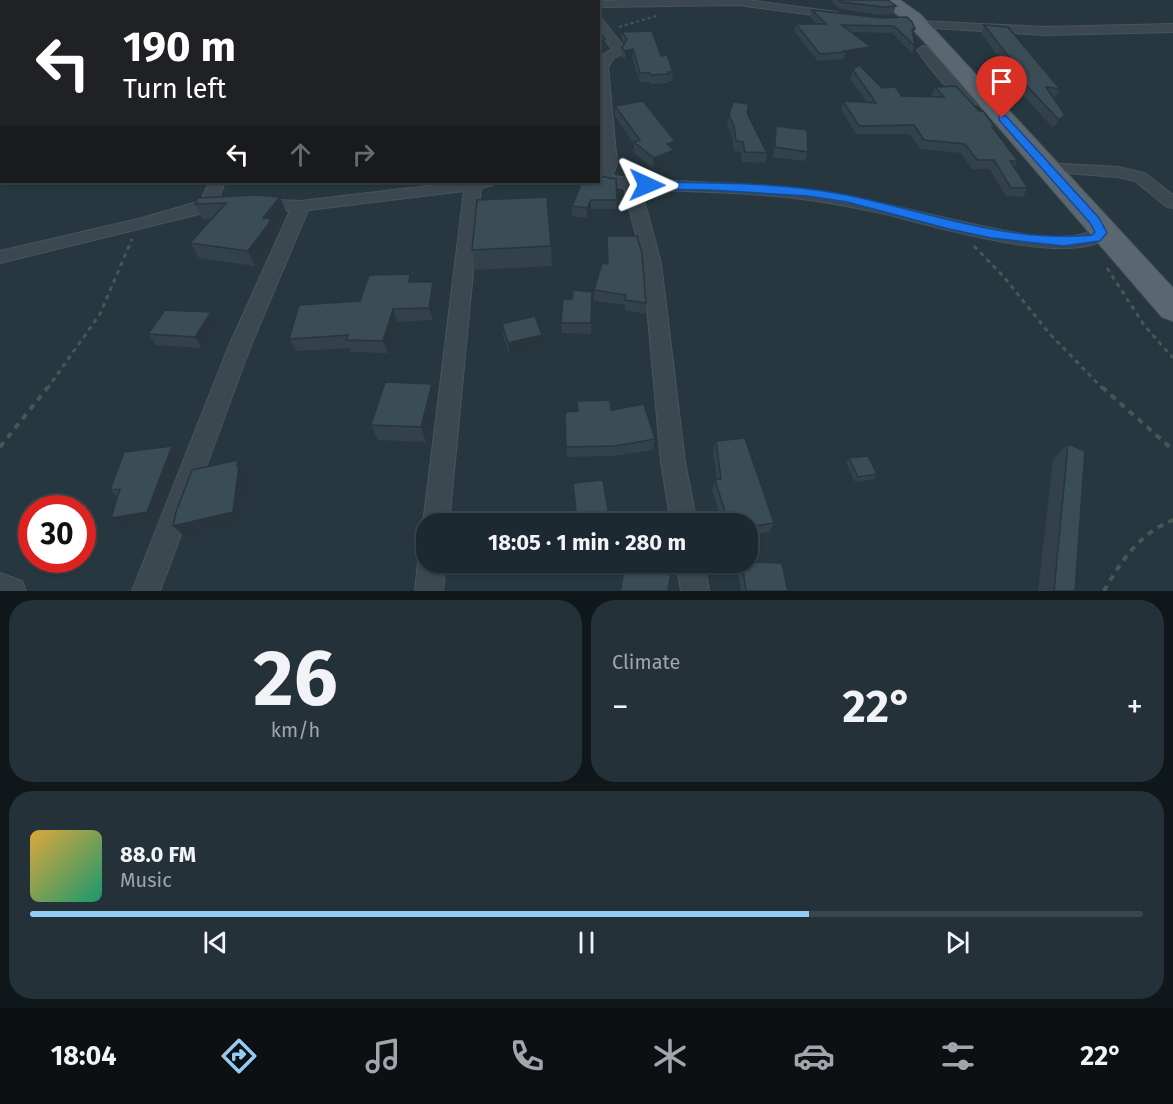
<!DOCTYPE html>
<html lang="en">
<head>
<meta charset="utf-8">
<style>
	body { margin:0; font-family:"Fira Sans",sans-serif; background:#253138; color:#f1f3f6; height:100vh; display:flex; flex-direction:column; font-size:22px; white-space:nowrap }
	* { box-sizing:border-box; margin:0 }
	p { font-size:20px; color:#a0a6ab }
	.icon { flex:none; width:33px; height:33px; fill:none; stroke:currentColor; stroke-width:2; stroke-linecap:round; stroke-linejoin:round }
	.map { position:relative; height:591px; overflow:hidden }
	.sheet { display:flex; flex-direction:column; gap:9px; padding:9px; background:#10171a; flex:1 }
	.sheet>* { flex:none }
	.banner { position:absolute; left:0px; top:0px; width:600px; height:183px; box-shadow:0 2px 4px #0004,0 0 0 2px #3b454c; background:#202124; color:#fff; overflow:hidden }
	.speed { position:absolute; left:18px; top:495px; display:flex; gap:12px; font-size:30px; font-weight:700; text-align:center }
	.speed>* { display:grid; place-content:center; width:78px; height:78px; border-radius:50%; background:#1d2930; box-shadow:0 2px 4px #0004,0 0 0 2px #3b454c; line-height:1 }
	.speed .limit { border:9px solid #d22; background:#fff; color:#111 }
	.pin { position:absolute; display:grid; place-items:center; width:51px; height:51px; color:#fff; margin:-62px -26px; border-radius:50% 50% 50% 0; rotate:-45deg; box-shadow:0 0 6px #0007 }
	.pin .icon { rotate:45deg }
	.me { position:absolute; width:66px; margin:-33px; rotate:91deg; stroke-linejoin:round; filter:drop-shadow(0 0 4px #0008) }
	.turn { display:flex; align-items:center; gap:21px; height:126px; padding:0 24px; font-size:27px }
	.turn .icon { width:78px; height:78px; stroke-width:2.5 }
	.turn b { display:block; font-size:42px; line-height:51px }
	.lanes { display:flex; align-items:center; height:57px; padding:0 24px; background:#0003; justify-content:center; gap:30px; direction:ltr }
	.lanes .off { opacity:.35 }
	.big { font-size:45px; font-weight:700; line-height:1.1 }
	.sheet .widget { flex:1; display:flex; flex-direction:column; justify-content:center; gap:9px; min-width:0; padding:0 21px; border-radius:24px; background:#253138 }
	.sheet .dial { align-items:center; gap:0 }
	.dial b { font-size:78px; line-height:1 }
	.song { display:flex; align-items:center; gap:18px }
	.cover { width:72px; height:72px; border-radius:9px; background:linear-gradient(135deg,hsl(40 70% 55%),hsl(160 70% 35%)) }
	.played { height:6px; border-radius:3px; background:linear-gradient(90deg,#94cbf3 70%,#3b454c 70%) }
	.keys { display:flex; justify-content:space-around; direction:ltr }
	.heat { display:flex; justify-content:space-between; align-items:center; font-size:33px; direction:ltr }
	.sheet .tiles { flex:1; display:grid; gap:9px; grid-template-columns:1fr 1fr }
	.widget:last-child { grid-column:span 2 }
	.trip { position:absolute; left:416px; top:513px; width:342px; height:60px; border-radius:24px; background:#1d2930; box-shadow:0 2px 4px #0004,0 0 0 2px #3b454c; font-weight:700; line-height:60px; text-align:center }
	.menu { display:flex; height:96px; justify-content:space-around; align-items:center; background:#0c1013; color:#a0a6ab }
	.menu .icon { width:42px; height:42px }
	.menu .active { color:#94cbf3 }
	.menu b { font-size:27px; color:#f1f3f6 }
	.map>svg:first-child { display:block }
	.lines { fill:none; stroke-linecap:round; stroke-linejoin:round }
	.minor-casing { stroke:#48545c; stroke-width:2 }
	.primary-casing { stroke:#48545c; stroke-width:2 }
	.path-far2 { stroke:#425956; stroke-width:2; stroke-dasharray:3 3; stroke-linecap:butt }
	.path-far1 { stroke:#425956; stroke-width:3; stroke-dasharray:4.5 4.5; stroke-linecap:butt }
	.path { stroke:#425956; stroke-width:4; stroke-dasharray:6 6; stroke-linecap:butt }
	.minor { fill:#3b4850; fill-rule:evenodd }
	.primary { fill:#5a6770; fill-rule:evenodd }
	.wall { fill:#32414a }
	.shaded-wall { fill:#29353c }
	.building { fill:#3a4c56; stroke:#29353c; stroke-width:1.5 }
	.route { fill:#1a73e8; stroke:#114b97; stroke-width:1.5 }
</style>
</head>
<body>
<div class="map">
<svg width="1173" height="591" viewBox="0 0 1173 591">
	<rect width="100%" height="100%" fill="#273740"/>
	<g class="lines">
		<!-- minor casing -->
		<g class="minor-casing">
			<g id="minor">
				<polygon points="362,0 372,0 373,2 361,2"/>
				<polygon points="621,0 748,0 836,12 842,15 836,18 738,5 598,7 598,2 595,2"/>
				<path d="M598,18L602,19L624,47L622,54L613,59L608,67L617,164L612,176C677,184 743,181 808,190C873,198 936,218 1001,230C1028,235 1065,243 1091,231L1085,221L1088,217H1100L1110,233C1085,273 920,222 881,213C857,208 833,203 809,200C753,192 698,192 641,189L661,263L685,462L697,524H671L661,462L643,263L624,188L592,182H598L601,164L598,62L604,54L612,49L598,30Z"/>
				<polygon points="920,21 1045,27 1173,24 1173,32 1045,35 916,27 916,23"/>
				<path d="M923,46L927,47L967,91L974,95L993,98L995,101L993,104C959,112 934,73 917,50Z"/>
				<rect x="0" y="93" width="2" height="8"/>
				<polygon points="1046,163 1118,167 1140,172 1146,174 1173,195 1173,208 1167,207 1135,181 1118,177 1040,171 1038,168"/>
				<polygon points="209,182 225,182 219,198 228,199 230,203 228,207 0,263 0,251 138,219 201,201"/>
				<polygon points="461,182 495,182 493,185 481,188 449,524 426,524 426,531 423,524 464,191 308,210 250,348 160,591 132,591 228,348 290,211 251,207 249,203 251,199 301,201"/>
				<polygon points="426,551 426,562 446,562 443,591 415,591 418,562 422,552"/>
				<polygon points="676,562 704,562 709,591 681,591"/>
				<polygon points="0,573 22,581 26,591 0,591"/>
			</g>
		</g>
		<!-- primary casing -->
		<g class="primary-casing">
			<polygon id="primary" points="880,0 900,0 920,14 1173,288 1173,321 1162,317 932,50 906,22"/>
		</g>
		<!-- path-far2 -->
		<g class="path-far2">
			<polyline points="76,2 78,0"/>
			<polyline points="135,2 137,0"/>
			<polyline points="619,27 656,16"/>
			<polyline points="124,184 126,182"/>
		</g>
		<!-- path-far1 -->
		<g class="path-far1">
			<polyline points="974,246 1004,277 1049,333 1103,389"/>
			<polyline points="1107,268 1144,325 1173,358"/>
			<polyline points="47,389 100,314 132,239"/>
		</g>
		<!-- path -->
		<g class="path">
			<polyline points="1102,387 1173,450"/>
			<polyline points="0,447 48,387"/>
			<path d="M1104,591C1121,561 1140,533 1173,520"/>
		</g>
		<!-- minor -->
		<use href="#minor" class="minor"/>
		<!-- primary -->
		<use href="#primary" class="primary"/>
	</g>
	<!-- wall -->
	<g class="wall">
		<polygon points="93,0 132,0 131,1 125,2 94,2"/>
		<polygon points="443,0 461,0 461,2 444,2"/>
		<polygon points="830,0 888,0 896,6 893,14 880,15 839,9"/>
		<polygon points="812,10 915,29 913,35 915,46 912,53 892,33 852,32 871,47 869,54 844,57 844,59 818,61 794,31 796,24 817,24 810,16"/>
		<polygon points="984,25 1060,89 1055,98 1053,97 1059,124 1053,128 1020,92 1015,92 1009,75 1010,73 981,33"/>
		<polygon points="622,32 661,56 673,72 672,81 668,81 668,83 650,84 650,82 640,82 632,57 625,59 622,57 622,48 624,44 622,40"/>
		<polygon points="853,70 882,88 902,96 933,97 931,95 935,87 979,111 995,127 994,130 1018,161 1014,167 1028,188 1023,197 1006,196 989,169 972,169 961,153 920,149 910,134 856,134 841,110 843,101 867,102 850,79"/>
		<polygon points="615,106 675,141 673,160 653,168 634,153 634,144 615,116"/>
		<polygon points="747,113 767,153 765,163 742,162 741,152 734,151 732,136 727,125 729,115"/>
		<polygon points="776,126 808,152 805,161 773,157 774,136"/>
		<polygon points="579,182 598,182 617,200 617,209 591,209 587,218 572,216 572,206 580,188"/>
		<polygon points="198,198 286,212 274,227 277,234 274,241 255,266 199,258 190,243 212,219 203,219 195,204"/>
		<polygon points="607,236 646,303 645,314 625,310 625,305 594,301 594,290 607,263"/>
		<polygon points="551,246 552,266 475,270 472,250"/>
		<polygon points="413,282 436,294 433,320 397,322 388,353 351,352 350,348 296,351 289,339 360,301"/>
		<polygon points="592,292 591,334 562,333 561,323 572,299"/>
		<polygon points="211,312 217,323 202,348 156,345 148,334"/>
		<polygon points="502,324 542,335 543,346 509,354 503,335"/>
		<polygon points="436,399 426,442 378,440 371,425"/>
		<polygon points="611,410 655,439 653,450 614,456 567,457 566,447"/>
		<polygon points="716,441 774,523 769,532 747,536 747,524 723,524 712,490 715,480 717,480 713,451"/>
		<polygon points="1068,444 1075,591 1038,591 1053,459"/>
		<polygon points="172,446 180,456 157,521 122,528 118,497 110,490"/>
		<polygon points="849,458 877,474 874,479 855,482 846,463"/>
		<polygon points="573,483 609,516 608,524 576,524"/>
		<polygon points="742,562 788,591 741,591 738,571"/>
	</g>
	<!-- shaded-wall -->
	<g class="shaded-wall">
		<polygon points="605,39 605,44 598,44 598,40"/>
		<polygon points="871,47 869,54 844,57 846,52 844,51"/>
		<polygon points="2,48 2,64 0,66 0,50"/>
		<polygon points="633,49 632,57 625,59 625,51"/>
		<polygon points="1065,115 1059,124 1053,128 1059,120"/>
		<polygon points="675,141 673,160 653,168 654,158 667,144"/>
		<polygon points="280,197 286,212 274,227 277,234 274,241 255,266 248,251 263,218"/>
		<polygon points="591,200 591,209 587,218 587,208"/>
		<polygon points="433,282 436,294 433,320 429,308"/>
		<polygon points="393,309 397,322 388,353 383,341"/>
		<polygon points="211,312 217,323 202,348 195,337"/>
		<polygon points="542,335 543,346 509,354 508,343"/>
		<polygon points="432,384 436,399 426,442 421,427"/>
		<polygon points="172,446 180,456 157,521 122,528 111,518"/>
		<polygon points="238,460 247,473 247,475 249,477 243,524 185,537 173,526 237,466"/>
	</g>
	<!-- building -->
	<g class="building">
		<polygon points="239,0 260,0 261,2 239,2"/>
		<polygon points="839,0 888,0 896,6 883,7 841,2"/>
		<polygon points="812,10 882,18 907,17 912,22 915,29 912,29 915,46 894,26 842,25 871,47 844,51 846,52 820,54 796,24 826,24"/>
		<polygon points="984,25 1008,27 1060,89 1046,87 1065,115 1059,120 1025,84 1020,83 1013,67 1017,67"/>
		<polygon points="598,30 605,39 598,40"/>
		<polygon points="652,31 661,56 667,55 673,72 668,72 669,74 651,75 650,73 640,73 633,49 625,51 622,48 627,39 622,32"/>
		<polygon points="0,39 2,39 2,48 0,50"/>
		<polygon points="859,65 882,88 895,87 902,96 944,97 935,87 956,86 979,111 983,111 995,127 992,127 1018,161 1010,161 1028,188 1011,188 994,160 977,160 965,144 924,140 914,125 859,126 843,101 876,103 853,70"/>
		<polygon points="643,101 675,141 667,144 674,150 654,158 634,142 640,140 615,106"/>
		<polygon points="733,102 749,104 747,113 767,153 745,152 743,142 736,141 734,126 729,115"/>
		<polygon points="776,126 807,130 808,152 775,147"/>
		<polygon points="598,176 616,179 617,200 591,200 587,208 572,206 580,187 580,182 598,182"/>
		<polygon points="255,195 280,197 263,218 271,219 267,226 248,251 190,243 226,203 195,204 198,198"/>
		<polygon points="547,197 551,246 472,250 477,200"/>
		<polygon points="607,236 637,236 642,253 646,303 625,300 626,295 594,290 602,263 608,264"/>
		<polygon points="410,274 409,282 433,282 429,308 393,309 383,341 346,340 348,335 289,339 299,305 360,301 369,275"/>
		<polygon points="573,290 592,292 591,323 561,323 563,299 572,299"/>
		<polygon points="165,310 211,312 195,337 148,334"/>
		<polygon points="535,316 542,335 508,343 502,324"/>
		<polygon points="385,382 432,384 421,427 371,425"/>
		<polygon points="610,400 611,410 644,404 655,439 615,446 566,447 565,412 578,411 577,401"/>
		<polygon points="745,438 774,523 747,527 747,524 729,524 715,480 721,479 716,441"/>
		<polygon points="1068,444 1085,451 1075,591 1054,591"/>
		<polygon points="172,446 147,512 111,518 120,489 110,490 124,452"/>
		<polygon points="868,456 877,474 858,477 849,458"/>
		<polygon points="238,460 237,466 239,465 233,512 173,526 176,512 192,470"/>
		<polygon points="603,480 609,516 577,520 573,483"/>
		<polygon points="626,562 673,562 668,591 620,591"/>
		<polygon points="742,562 782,563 788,591 746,591"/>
	</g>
	<!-- route -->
	<path class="route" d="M999,116H1006L1099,218L1107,233L1100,241L1063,246L992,238L949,229L847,202L808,196L711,190L647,189L642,185L647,182C713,183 782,182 847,195C929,212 1007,243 1092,235L1095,232L1090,223L999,120Z"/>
</svg>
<div class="speed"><div class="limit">30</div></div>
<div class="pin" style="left:1002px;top:118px;background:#d93025"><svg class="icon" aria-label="arrive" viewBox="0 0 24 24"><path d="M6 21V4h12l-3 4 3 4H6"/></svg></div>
<svg class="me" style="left:647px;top:185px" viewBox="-20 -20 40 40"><path d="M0-17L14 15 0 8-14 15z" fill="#1a73e8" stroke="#fff" stroke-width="4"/></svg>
<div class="trip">18:05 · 1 min · 280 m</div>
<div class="banner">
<div class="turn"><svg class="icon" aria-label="left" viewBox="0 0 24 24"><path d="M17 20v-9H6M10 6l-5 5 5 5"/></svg><div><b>190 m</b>Turn left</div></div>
<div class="lanes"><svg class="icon" aria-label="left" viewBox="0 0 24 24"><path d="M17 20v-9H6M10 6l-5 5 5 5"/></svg><svg class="icon off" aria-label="ahead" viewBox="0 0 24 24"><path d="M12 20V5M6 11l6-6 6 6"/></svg><svg class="icon off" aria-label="right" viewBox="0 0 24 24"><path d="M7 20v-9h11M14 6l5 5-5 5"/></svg></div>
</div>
</div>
<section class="sheet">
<div class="tiles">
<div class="widget dial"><b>26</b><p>km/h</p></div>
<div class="widget"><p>Climate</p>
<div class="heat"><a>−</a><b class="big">22°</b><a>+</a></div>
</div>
<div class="widget">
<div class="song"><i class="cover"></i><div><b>88.0 FM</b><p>Music</p></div></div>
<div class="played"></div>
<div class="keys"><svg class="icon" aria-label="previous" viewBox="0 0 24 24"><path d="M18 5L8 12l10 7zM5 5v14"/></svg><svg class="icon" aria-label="pause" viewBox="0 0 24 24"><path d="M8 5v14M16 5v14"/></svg><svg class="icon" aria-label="next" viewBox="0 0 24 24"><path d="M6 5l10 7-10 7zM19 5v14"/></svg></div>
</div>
</div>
</section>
<nav class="menu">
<b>18:04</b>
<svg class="icon active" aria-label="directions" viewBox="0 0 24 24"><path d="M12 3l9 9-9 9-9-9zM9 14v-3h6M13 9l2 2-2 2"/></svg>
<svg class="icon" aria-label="music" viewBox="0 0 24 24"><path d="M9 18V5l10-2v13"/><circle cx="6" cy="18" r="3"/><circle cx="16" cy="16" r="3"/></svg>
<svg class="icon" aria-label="phone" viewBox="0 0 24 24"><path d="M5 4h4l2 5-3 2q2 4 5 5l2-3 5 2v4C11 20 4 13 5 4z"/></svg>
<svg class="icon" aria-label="climate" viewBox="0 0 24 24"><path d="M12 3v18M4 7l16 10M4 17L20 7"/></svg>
<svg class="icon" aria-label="car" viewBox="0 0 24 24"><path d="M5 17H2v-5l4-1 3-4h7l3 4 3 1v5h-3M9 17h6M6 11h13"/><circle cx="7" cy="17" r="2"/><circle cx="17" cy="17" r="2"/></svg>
<svg class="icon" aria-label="filters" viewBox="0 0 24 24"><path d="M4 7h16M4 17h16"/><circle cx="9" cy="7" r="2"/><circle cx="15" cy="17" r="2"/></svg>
<b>22°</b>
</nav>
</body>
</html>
